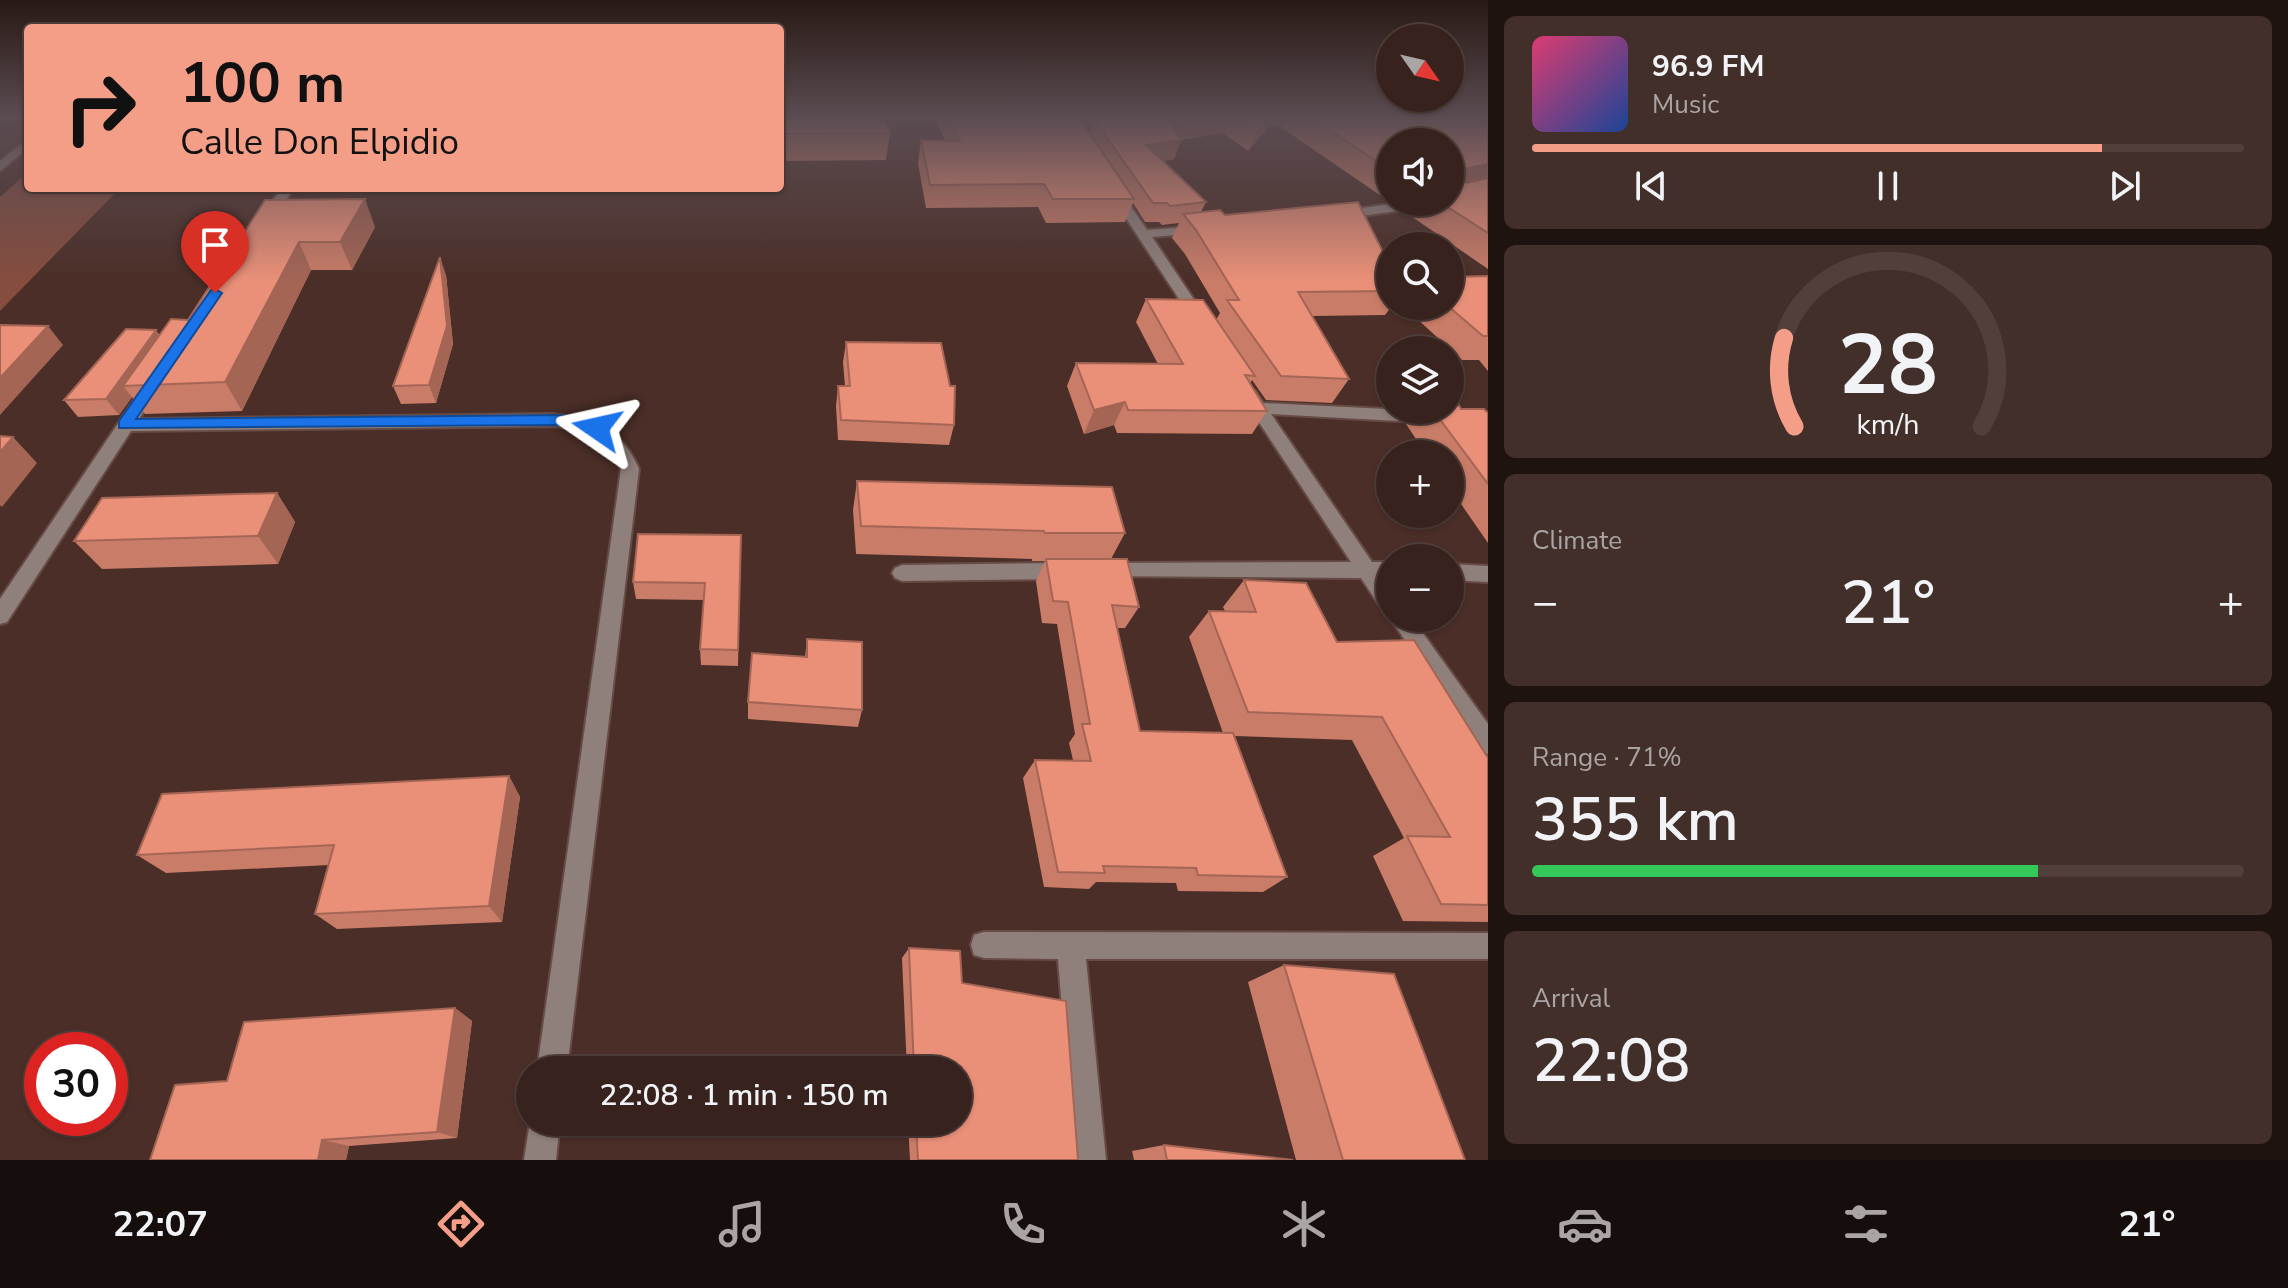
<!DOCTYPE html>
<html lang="en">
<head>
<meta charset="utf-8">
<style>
	body { margin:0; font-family:"Nunito Sans",sans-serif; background:#432f2a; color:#f1f3f6; height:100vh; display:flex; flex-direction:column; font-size:30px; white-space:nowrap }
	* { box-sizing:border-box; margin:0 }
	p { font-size:26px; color:#aba4a4 }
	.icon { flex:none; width:44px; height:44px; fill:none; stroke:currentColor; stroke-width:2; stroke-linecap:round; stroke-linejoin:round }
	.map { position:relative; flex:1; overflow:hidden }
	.details { display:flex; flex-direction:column; gap:16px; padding:16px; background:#1f1310; width:800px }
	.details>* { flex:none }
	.guide { position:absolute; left:24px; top:24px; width:760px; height:168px; border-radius:8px; box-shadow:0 2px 6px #0004,0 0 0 2px #523f3b; background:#f49e88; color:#111; overflow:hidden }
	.needle { width:52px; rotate:124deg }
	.controls { position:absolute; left:1376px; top:24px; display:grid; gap:16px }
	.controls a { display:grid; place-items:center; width:88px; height:88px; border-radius:50%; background:#38221d; box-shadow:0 2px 6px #0004,0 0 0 2px #523f3b; font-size:40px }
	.speed { position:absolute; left:24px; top:1032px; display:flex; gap:16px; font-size:40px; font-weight:700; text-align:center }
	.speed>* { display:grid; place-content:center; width:104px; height:104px; border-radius:50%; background:#38221d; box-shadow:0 2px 6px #0004,0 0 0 2px #523f3b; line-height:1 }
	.speed .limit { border:12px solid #d22; background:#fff; color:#111 }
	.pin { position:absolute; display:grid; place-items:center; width:68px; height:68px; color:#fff; margin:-82px -34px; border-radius:50% 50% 50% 0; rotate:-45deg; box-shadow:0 0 8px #0007 }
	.pin .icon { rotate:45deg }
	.me { position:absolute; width:88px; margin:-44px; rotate:281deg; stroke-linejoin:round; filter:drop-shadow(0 0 6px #0008) }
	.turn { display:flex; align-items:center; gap:28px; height:168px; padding:0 24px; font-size:36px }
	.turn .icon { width:104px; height:104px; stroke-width:2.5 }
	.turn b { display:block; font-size:56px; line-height:68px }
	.big { font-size:60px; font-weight:600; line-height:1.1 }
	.details .widget { flex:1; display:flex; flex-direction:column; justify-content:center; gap:12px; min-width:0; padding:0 28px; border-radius:12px; background:#432f2a }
	.details .dial { align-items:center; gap:0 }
	.dial svg { height:208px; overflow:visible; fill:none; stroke:#523f3b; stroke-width:7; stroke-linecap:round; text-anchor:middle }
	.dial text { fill:#f1f3f6; stroke:none }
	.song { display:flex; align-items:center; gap:24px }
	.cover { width:96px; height:96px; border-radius:12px; background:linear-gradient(135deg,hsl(340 70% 55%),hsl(220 70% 35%)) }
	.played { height:8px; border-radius:4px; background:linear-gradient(90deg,#f49e88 80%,#523f3b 80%) }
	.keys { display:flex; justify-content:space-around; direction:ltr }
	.heat { display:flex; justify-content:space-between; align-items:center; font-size:44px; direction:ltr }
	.charge { height:12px; border-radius:6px; background:linear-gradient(90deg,#34c759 71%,#523f3b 0) }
	.trip { position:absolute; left:516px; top:1056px; width:456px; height:80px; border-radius:40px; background:#38221d; box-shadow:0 2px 6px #0004,0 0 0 2px #523f3b; font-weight:600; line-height:80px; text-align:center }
	.tab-bar { display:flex; height:128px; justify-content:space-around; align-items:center; background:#160e0c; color:#aba4a4 }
	.tab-bar .icon { width:56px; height:56px }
	.tab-bar .on { color:#f49e88 }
	.tab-bar b { font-size:36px; color:#f1f3f6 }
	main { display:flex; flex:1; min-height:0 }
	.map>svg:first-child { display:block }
	.green { fill:#854d3f }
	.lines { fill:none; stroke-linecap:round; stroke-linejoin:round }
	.minor-casing { stroke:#674c45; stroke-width:4 }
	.minor { fill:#90807c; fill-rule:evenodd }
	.wall { fill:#c97c68; fill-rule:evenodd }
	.shaded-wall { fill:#a46555 }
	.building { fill:#ea9079; stroke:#a46555; stroke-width:2 }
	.route { fill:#1a73e8; stroke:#114b97; stroke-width:2 }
</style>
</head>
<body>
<main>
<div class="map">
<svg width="1488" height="1160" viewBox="0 0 1488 1160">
	<rect width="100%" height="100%" fill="#4b2e27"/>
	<!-- green -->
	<polygon class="green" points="28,172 28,188 120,188 0,311 0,197"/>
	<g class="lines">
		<!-- minor casing -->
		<g class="minor-casing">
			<g id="minor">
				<polygon points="1479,118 1488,118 1488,126"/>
				<polygon points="1291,119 1297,122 1295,124 1242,127 1236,124 1242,121"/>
				<polygon points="28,139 28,148 0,171 0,161"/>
				<polygon points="282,188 294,188 270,224 260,224 258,221"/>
				<polygon points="1111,189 1119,189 1147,230 1204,226 1206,229 1199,233 1152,237 1209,322 1206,325 1196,325 1109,192"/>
				<polygon points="1406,202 1440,202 1434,206 1339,219 1332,215 1339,211"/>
				<path d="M152,381L160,386L139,419L553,414C593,419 623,430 639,469L567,1070H537L621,469C609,438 585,429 553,426L131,431L7,622L0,624V599L146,382Z"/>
				<polygon points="1249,390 1255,391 1263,403 1488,414 1488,426 1271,414 1372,562 1390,562 1390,578 1383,578 1390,589 1390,613 1383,611 1361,578 1099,576 1096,571 1099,566 1106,563 1351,562 1241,395"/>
				<polygon points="1066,563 1073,566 1076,571 1073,576 1066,579 902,581 895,578 892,573 895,568 902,565"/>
				<polygon points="1450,564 1488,566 1488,582 1450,580"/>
				<polygon points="1390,618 1412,618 1488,724 1488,754 1480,750"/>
				<polygon points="984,932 1488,933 1488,959 1086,959 1106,1160 1074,1160 1058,959 984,958 974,955 971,945 974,935"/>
				<polygon points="530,1122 560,1122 556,1160 524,1160"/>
			</g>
		</g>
		<!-- minor -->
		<use href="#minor" class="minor"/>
	</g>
	<!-- wall -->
	<g class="wall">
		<polygon points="780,118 890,133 886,160 780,161"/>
		<path d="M935,118H1272L1266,129L1248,151L1223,133L1181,140L1174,159L1162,161L1206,202L1201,212L1225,215L1390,266V306H1392L1385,315L1312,316L1349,379L1332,403L1266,400L1252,380L1250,384L1267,411L1252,434L1117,433L1114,425L1084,434L1067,386L1076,363L1158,364L1136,322L1146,299L1216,320L1220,313L1185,254L1172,238L1179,223L1162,225L1159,222H1145L1133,203L1125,222L1046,223L1038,207L926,208L918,163L921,140H945ZM1083,124H1092L1089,133Z"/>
		<polygon points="1287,118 1473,118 1488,124 1488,269 1405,212 1411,202 1450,202 1450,142 1390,142 1390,200 1387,200 1282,128"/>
		<polygon points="265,200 375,227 352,270 311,270 242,411 145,414 132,397 119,415 78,417 64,400 156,330 160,336 188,320"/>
		<polygon points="446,275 453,344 436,403 401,404 393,386"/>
		<polygon points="1488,276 1488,371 1479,360 1462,360 1403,306 1450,306"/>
		<polygon points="846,342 954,425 949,445 838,440 836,406 838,386 845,386 843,362"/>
		<polygon points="1390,366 1390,402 1377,383"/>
		<polygon points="1461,409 1488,413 1488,543 1450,488 1450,454 1426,454 1406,424 1418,410"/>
		<polygon points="857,481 1125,533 1111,559 1139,607 1125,628 1117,628 1140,731 1223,733 1189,637 1209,611 1225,611 1223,607 1244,580 1337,642 1488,758 1488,922 1403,921 1373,856 1404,838 1352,740 1235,736 1287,877 1263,892 1178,891 1176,883 1096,882 1089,889 1044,887 1023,778 1035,760 1073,760 1069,743 1075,734 1057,624 1042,623 1036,581 1045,561 1032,561 1032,559 856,554 853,510"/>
		<polygon points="277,493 295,522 278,564 102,569 74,541"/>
		<polygon points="741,535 738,666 701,665 700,649 704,600 636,599 633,582"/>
		<polygon points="807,639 862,710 858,727 748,719 748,702 805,657"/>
		<polygon points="509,776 520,797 502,922 337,929 315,914 329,865 166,873 137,855"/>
		<polygon points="909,948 962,983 1078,1160 910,1160 908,1122 958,1122 958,1070 907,1070 902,958"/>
		<polygon points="1284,965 1465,1160 1296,1160 1248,982"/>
		<polygon points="455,1008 472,1021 457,1138 349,1146 346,1160 150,1160"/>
		<polygon points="1164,1145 1293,1160 1134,1160 1132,1151"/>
	</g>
	<!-- shaded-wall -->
	<g class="shaded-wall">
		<polygon points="1210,118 1229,118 1223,133 1181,140 1174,159 1139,164 1146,145 1172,125"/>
		<polygon points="1269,118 1272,118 1266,129 1248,151 1257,132"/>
		<polygon points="1488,164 1488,183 1450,192 1465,169"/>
		<polygon points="365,199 375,227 352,270 340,242"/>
		<polygon points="299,242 311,270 242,411 225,382"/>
		<polygon points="440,257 446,275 453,344 436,403 429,385"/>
		<polygon points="48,326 63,345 0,415 0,378"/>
		<polygon points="156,330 167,347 123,386 132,397 119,415 106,399"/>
		<polygon points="1125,402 1114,425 1084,434 1094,410"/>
		<polygon points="13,437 37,463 2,507 0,505 0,452"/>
		<polygon points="277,493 295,522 278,564 258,536"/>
		<polygon points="509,776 520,797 502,922 489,906"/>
		<polygon points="455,1008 472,1021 457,1138 437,1132"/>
		<polygon points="322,1140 349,1146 346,1160 318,1160"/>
	</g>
	<!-- building -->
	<g class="building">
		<polygon points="780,118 884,118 890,133 780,134"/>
		<polygon points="949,118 1079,118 1134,199 1053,199 1044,184 930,185 921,140 960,141"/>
		<polygon points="1093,118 1210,118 1172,125 1181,140 1146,145 1206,202 1170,206 1167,203 1153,203"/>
		<polygon points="1236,118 1269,118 1257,132"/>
		<polygon points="1311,118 1473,118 1488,124 1488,164 1465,169 1460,178 1467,183 1488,178 1488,233 1440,202 1450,202 1450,186 1458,181 1458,177 1450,177 1450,142 1390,142 1390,170"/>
		<polygon points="365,199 340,242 299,242 225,382 123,386 171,319 188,320 265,200"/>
		<polygon points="1358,202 1390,266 1390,291 1298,292 1349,379 1281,376 1227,300 1239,300 1196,230 1183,214 1220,210 1225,215"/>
		<polygon points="440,257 447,326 429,385 393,386"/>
		<polygon points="1488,276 1488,336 1483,336 1448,306 1450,306 1450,277"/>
		<polygon points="1146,299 1203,300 1255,376 1245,375 1267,411 1128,410 1125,402 1094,410 1076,363 1183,364"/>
		<polygon points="0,325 48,326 0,378"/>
		<polygon points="126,329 156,330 106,399 64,400"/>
		<polygon points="846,342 941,343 950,386 955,386 954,425 841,420 838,386 850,386"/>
		<polygon points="1450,402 1457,402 1461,409 1484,409 1488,413 1488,484 1433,410 1450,410"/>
		<polygon points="0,436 13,437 0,452"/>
		<polygon points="857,481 1112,487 1125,533 1045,533 1044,531 861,526"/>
		<polygon points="277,493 258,536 74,541 102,498"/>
		<polygon points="638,534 741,535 738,650 700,649 705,583 633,582"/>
		<polygon points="1046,559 1127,559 1139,607 1112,605 1140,731 1233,733 1287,877 1198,875 1196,868 1103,866 1105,873 1058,872 1035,760 1091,761 1082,724 1090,724 1068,602 1053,601"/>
		<polygon points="1244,580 1306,583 1337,642 1414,640 1488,758 1488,905 1441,904 1407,836 1450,837 1382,717 1248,712 1209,611 1256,612"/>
		<polygon points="807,639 862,642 862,710 748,702 752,653 807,657"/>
		<polygon points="509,776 489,906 315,914 334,845 137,855 162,794"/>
		<polygon points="909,948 960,951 962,983 1066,1001 1078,1160 918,1160 916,1122 958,1122 958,1070 914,1070"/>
		<polygon points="1284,965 1394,974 1465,1160 1343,1160"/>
		<polygon points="455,1008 437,1132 322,1140 318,1160 150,1160 175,1085 227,1081 244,1022"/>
		<polygon points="1164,1145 1293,1160 1167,1160"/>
	</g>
	<!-- sky -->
	<linearGradient id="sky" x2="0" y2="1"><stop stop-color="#291915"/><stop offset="0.42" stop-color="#5b4c52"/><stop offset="1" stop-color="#5b4c52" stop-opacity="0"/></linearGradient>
	<rect width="1488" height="281" fill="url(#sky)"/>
	<!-- route -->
	<polygon class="route" points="215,289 222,293 136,419 553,415 576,416 602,424 605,428 597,433 575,427 553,425 119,428 119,421 211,290"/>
</svg>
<div class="controls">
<a><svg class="needle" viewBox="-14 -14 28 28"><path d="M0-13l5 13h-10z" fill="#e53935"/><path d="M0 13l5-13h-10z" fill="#aba4a4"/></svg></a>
<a><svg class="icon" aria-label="sound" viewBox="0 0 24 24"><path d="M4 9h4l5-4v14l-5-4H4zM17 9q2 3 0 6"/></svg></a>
<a><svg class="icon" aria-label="search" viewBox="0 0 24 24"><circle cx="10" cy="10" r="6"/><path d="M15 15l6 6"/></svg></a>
<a><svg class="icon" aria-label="layers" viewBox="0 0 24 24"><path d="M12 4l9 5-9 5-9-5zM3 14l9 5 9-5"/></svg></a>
<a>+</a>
<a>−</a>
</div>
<div class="speed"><div class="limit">30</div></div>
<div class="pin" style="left:215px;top:293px;background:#d93025"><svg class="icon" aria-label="arrive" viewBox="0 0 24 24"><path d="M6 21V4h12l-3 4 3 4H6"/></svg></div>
<svg class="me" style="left:597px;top:428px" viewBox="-20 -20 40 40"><path d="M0-17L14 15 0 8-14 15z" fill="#1a73e8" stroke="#fff" stroke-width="4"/></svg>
<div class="trip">22:08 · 1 min · 150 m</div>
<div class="guide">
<div class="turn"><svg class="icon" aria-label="right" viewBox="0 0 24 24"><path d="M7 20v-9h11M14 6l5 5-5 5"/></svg><div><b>100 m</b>Calle Don Elpidio</div></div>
</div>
</div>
<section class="details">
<div class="widget">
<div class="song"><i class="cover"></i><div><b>96.9 FM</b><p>Music</p></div></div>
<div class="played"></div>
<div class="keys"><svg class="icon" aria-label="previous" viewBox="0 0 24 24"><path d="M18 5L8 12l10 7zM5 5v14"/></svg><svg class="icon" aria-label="pause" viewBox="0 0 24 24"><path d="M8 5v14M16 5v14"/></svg><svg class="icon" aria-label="next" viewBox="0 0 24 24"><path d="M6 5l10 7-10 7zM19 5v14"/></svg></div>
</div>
<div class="widget dial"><svg viewBox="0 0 100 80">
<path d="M14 69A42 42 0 1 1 86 69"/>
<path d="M14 69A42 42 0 0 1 10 35" stroke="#f49e88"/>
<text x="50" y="56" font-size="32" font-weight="700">28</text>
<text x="50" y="72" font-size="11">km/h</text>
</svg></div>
<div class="widget"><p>Climate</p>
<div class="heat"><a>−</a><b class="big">21°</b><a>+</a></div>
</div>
<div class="widget"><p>Range · 71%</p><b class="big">355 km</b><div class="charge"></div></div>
<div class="widget"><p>Arrival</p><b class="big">22:08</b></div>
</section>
</main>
<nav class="tab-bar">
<b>22:07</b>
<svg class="icon on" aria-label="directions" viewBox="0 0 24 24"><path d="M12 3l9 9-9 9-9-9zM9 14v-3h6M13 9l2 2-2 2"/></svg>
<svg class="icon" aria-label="music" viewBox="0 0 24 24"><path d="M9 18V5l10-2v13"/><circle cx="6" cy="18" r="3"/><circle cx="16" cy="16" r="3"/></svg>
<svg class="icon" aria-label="phone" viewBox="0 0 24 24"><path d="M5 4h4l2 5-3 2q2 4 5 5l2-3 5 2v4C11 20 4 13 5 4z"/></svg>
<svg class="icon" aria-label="climate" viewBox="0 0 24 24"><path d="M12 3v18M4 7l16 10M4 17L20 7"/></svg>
<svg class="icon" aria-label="car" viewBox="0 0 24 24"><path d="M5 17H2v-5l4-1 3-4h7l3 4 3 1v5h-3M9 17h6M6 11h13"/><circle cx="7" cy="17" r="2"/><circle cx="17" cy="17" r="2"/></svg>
<svg class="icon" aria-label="filters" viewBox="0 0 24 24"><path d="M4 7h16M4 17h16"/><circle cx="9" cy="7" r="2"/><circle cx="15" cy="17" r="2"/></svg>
<b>21°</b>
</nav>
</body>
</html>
